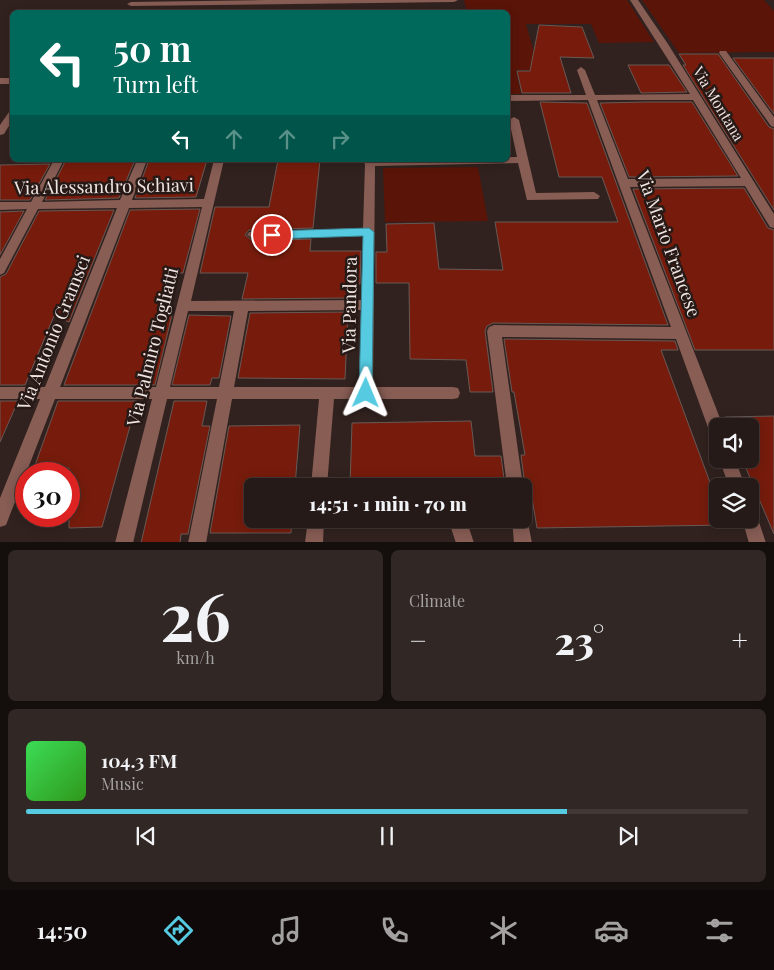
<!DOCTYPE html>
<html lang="en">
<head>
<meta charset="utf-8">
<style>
	body { margin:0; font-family:"Playfair Display",serif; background:#312724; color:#f1f3f6; height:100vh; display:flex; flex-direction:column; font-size:19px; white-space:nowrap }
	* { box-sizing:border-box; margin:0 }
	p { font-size:16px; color:#a3a1a1 }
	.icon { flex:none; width:28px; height:28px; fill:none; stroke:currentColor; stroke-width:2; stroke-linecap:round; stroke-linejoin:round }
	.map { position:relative; height:542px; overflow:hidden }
	.panel { display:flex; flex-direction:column; gap:8px; padding:8px; background:#140e0d; flex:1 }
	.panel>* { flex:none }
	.guide { position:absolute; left:10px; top:10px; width:500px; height:152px; border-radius:8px; box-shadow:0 2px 12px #0003,0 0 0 1px #423836; background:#00695c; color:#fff; overflow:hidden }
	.fabs { position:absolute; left:709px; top:418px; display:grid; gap:10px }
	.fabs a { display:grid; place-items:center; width:50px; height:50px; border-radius:8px; background:#251a17; box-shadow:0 2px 12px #0003,0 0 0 1px #423836; font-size:25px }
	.speed { position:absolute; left:15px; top:462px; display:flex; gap:10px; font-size:25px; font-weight:700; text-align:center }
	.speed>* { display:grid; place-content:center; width:65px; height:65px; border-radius:50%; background:#251a17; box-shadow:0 2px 12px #0003,0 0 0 1px #423836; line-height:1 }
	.speed .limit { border:8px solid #d22; background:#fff; color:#111 }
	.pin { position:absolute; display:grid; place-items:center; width:42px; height:42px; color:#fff; margin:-21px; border:2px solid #fff; border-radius:50%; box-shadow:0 1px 5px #0007 }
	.me { position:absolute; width:55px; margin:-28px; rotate:1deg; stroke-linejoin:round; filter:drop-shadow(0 0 4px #0008) }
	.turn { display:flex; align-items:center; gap:18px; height:105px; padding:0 20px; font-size:22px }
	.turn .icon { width:65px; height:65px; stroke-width:2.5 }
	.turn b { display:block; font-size:35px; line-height:42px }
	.lanes { display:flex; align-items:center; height:48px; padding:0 20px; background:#0003; justify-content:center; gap:25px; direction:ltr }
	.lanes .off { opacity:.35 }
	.big { font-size:38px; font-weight:800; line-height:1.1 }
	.panel .tile { flex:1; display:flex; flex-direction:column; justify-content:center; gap:8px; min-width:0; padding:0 18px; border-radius:8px; background:#312724 }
	.panel .dial { align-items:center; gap:0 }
	.dial b { font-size:65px; line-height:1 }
	.song { display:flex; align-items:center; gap:15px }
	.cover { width:60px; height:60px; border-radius:8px; background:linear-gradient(135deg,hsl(130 70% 55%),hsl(110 70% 35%)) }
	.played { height:5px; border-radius:2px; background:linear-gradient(90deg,#55cae0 75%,#423836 75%) }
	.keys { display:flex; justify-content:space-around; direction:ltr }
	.heat { display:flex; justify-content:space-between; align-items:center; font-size:28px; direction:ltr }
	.panel .tiles { flex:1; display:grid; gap:8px; grid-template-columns:1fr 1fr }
	.tile:last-child { grid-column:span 2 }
	.trip { position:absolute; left:244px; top:478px; width:288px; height:50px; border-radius:8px; background:#251a17; box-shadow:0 2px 12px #0003,0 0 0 1px #423836; font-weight:800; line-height:50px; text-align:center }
	.menu { display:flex; height:80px; justify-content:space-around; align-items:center; background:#0f0a09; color:#a3a1a1 }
	.menu .icon { width:35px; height:35px }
	.menu .active { color:#55cae0 }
	.menu b { font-size:22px; color:#f1f3f6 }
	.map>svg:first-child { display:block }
	.green { fill:#5a1408 }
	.building { fill:#771c0c; stroke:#695955 }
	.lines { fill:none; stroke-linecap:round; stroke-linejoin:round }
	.minor { fill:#875d54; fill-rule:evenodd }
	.route { fill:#55cae0; stroke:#378392 }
	.labels { text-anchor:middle; stroke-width:5; stroke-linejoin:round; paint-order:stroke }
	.far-street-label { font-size:15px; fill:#eee4e2; stroke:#261916 }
	.street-label { font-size:18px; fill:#eee4e2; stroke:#261916 }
</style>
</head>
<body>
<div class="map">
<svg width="774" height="543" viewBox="0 0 774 543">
	<rect width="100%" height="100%" fill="#31221f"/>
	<!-- green -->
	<g class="green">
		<polygon points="464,0 627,0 654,42 599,43 591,24 526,24 539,70 516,70 521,94 508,94 508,12 467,12"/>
		<polygon points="642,0 764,0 774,11 774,52 679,53"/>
		<polygon points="478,167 488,221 385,222 383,168"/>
	</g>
	<!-- building -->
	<g class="building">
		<polygon points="539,25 582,27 594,58 560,57 571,93 522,93 517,71 530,71"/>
		<polygon points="679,54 718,54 769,127 774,129 774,210 683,65 686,65"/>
		<polygon points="733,58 774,58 774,114"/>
		<polygon points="628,65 669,65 687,92 641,93"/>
		<polygon points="540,102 587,103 668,325 493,323 487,326 485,331 493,392 470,392 466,360 410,359 409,283 376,283 376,252 387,252 386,224 434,223 439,269 503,270 495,222 618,222 602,177 559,177"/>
		<polygon points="646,102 692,102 738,176 629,177 600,103"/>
		<polygon points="66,160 135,160 119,198 45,200"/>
		<polygon points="149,160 207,160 196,197 135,198"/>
		<polygon points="278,160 320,160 313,228 249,230 245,235 253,241 311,239 310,251 361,251 360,284 350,284 349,298 242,299 248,273 200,273 215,207 269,207"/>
		<polygon points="50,164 30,200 0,200 0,165"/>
		<polygon points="744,188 768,228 774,230 774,350 695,350 633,189"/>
		<polygon points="200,209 183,273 174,273 162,315 172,315 155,385 64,385 130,210"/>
		<polygon points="114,210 69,322 54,316 25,385 0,385 0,277 6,274 39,211"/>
		<polygon points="24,211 0,255 0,212"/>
		<polygon points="348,312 345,379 238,378 250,313"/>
		<polygon points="189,315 231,316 219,378 212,378 210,385 172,385"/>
		<polygon points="504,339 675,341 678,350 661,350 718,504 718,519 723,519 726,525 537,528 530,486 525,486 521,455 525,455 514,392 512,392"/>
		<polygon points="0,401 18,401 0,442"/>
		<polygon points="58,401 137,401 102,527 69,528 69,468 34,468"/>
		<polygon points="174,401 207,401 202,426 210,426 188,534 181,534 180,543 141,543"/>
		<polygon points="774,416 774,534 742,459 750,459 750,426 729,426 725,417"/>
		<polygon points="471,421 475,456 501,456 505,486 350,486 352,423"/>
		<polygon points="300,425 295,486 252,486 252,519 292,519 291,533 210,533 229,426"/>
	</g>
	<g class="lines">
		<!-- minor -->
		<g class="minor">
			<polygon points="266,0 458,0 454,2 131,6 127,4 131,2"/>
			<path d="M630,0H638L668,44L774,214V228L770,227L745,186L630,187L723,426H718V440L713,438L710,433L676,339L502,337L523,486H507L487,331L489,327L494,325L671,327L588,100L508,101V95H586L577,70L581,67L585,70L595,95L690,94ZM597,100H693L741,178L628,179Z"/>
			<polygon points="720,51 726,51 774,117 774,127 771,126 719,53"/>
			<rect x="0" y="78" width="12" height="6"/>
			<polygon points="12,111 12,121 4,134 0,135 0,125 9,112"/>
			<path d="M514,117L519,120L536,193L594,192L600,196L598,199L527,200L518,163L375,166L373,387H453L458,388L460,393L458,398L453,399H334L327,486H311L319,399H232L206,543H188L217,399H167L133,543H115L152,399H55L6,525L0,527V498L40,399H0V387H45L117,208L38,209L4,273L0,275V259L27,209L0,210V202H31L54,160H64L42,202L120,200L137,160H147L132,200L204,199L214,160H224L191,301L361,300L363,236L253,239L247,235L249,232L363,228L365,164L362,160H508V157H517L509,120ZM202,207L156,387H60L129,208ZM361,310L359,387H234L248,311ZM188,311H234L219,387H170Z"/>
			<polygon points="719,459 735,459 745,486 729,486"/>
			<polygon points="750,511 756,513 766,543 749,543 742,519 750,519"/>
			<polygon points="522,512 526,513 532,543 514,543 512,519 522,519"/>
			<polygon points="308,519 324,519 323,543 305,543"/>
			<polygon points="448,519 466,519 474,543 456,543"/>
		</g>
	</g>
	<!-- route -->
	<polygon class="route" points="369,228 374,232 372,393 370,397 366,399 361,397 359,393 363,236 272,239 267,235 272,231"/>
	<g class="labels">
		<!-- far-street labels -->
		<g class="far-street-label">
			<text transform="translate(718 104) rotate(59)" y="5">Via Montana</text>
		</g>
		<!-- street labels -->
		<g class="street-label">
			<text transform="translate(104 187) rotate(-1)" y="6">Via Alessandro Schiavi</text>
			<text transform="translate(668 244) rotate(70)" y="6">Via Mario Francese</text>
			<text transform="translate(350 305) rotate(-89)" y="6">Via Pandora</text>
			<text transform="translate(54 333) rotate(-68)" y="6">Via Antonio Gramsci</text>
			<text transform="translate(153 347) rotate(-76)" y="6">Via Palmiro Togliatti</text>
		</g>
	</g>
</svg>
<div class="fabs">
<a><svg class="icon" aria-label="sound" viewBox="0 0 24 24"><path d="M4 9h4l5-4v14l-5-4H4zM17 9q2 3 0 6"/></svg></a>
<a><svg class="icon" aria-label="layers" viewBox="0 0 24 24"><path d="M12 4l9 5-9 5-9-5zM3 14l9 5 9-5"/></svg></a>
</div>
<div class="speed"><div class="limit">30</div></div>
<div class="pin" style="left:272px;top:235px;background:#d93025"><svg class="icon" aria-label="arrive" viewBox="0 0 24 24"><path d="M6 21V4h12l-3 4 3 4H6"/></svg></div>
<svg class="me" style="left:366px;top:393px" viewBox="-20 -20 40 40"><path d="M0-17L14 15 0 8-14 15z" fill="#55cae0" stroke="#fff" stroke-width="4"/></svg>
<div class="trip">14:51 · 1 min · 70 m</div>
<div class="guide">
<div class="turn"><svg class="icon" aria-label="left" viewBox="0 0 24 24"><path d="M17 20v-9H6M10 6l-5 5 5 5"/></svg><div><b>50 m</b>Turn left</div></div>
<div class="lanes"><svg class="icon" aria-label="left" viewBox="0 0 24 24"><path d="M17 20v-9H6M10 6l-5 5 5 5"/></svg><svg class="icon off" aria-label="ahead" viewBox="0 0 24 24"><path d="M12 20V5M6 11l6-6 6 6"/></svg><svg class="icon off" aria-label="ahead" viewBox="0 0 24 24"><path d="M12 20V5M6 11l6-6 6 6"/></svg><svg class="icon off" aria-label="right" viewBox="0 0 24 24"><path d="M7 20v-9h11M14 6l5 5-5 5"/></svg></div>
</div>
</div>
<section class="panel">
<div class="tiles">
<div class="tile dial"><b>26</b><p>km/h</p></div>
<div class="tile"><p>Climate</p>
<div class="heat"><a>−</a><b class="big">23°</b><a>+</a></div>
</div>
<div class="tile">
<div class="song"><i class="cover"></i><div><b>104.3 FM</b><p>Music</p></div></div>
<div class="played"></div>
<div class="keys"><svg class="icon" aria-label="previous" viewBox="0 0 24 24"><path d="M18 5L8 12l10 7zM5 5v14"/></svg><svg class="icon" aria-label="pause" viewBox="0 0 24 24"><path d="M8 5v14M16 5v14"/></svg><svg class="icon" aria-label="next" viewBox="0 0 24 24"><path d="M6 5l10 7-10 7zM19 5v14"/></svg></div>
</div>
</div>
</section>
<nav class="menu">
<b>14:50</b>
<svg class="icon active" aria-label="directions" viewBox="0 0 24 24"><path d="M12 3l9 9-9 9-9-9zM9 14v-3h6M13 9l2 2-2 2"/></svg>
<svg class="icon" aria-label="music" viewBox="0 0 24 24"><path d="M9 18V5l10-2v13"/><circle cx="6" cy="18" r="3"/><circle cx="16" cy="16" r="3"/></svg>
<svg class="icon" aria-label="phone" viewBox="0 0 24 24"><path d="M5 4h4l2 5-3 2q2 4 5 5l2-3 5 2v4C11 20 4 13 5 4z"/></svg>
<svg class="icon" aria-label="climate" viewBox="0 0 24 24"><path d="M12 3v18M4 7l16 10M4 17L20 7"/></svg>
<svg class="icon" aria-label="car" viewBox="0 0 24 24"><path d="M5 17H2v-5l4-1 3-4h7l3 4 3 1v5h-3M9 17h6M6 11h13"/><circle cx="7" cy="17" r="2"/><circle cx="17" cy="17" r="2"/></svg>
<svg class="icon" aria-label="filters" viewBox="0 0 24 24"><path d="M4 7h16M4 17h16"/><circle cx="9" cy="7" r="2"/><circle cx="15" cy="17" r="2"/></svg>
</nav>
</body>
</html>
